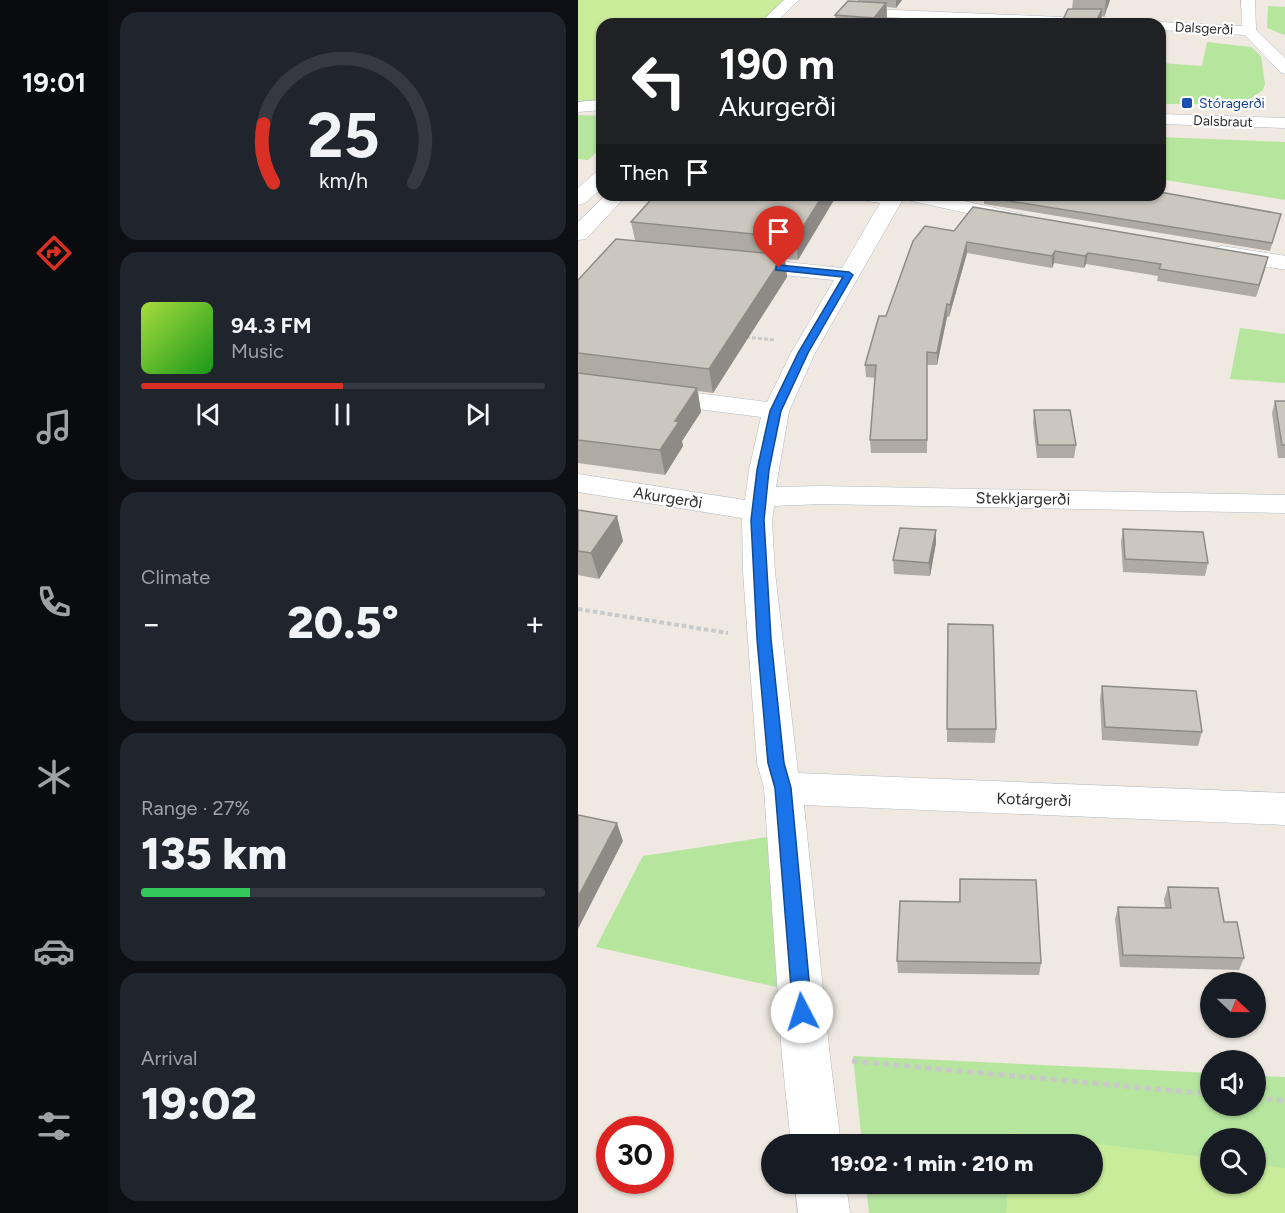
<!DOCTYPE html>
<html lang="en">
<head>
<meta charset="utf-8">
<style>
	body { margin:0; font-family:Figtree,sans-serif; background:#20242c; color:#f1f3f6; height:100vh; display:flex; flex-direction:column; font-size:22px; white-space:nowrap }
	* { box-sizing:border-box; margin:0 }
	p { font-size:20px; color:#9ea1a6 }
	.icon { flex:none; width:33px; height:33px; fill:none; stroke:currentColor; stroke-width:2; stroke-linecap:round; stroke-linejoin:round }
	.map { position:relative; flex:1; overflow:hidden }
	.details { display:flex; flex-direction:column; gap:12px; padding:12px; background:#0d0f14; width:470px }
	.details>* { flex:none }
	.guide { position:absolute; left:18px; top:18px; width:570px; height:183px; border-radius:18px; box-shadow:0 2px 4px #0004; background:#202124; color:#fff; overflow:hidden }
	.needle { width:39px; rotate:112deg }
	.buttons { position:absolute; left:622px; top:972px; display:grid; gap:12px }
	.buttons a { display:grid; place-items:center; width:66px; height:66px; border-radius:50%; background:#171b24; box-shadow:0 2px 4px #0004; font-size:30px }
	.speed { position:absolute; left:18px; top:1116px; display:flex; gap:12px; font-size:30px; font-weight:700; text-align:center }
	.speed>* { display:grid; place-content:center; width:78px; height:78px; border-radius:50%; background:#171b24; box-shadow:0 2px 4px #0004; line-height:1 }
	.speed .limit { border:9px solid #d22; background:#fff; color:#111 }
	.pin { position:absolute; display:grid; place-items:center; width:51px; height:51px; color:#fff; margin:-62px -26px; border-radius:50% 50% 50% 0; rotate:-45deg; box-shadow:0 0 6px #0007 }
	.pin .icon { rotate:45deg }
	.me { position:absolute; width:66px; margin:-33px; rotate:355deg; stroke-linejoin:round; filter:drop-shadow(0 0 4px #0008) }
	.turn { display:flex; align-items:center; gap:21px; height:126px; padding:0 24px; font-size:27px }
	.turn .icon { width:78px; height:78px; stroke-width:2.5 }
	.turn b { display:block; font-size:42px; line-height:51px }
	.then { display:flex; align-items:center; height:57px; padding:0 24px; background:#0003; gap:12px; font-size:22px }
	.big { font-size:45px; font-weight:800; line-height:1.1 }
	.details .card { flex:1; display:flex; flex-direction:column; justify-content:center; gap:9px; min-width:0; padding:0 21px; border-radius:18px; background:#20242c }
	.details .dial { align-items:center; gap:0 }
	.dial svg { height:156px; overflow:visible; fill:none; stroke:#363941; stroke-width:7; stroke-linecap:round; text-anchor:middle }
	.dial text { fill:#f1f3f6; stroke:none }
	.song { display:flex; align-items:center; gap:18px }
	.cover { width:72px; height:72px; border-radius:9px; background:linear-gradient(135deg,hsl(80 70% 55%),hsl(120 70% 35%)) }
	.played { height:6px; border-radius:3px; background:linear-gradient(90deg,#d93025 50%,#363941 50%) }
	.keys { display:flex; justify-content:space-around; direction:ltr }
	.heat { display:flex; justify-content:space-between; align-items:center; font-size:33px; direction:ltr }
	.charge { height:9px; border-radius:4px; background:linear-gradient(90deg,#34c759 27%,#363941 0) }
	.trip { position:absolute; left:183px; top:1134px; width:342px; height:60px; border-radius:30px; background:#171b24; box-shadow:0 2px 4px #0004; font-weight:800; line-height:60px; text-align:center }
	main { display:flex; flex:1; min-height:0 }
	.dock { display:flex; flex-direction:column; width:108px; justify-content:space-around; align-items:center; background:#090b0e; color:#9ea1a6 }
	.dock .icon { width:42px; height:42px }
	.dock .selected { color:#d93025 }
	.dock b { font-size:27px; color:#f1f3f6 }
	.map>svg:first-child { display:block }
	.green { fill:#b6e59e; fill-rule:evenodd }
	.pitch { fill:#c9ec9a }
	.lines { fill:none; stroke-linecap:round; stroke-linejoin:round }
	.minor-casing { stroke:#b4b7c1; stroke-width:1 }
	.tertiary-casing { stroke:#b4b7c1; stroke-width:1 }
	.secondary-casing { stroke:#b4b7c1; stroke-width:1 }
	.path-far2 { stroke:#c9c9c9; stroke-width:3; stroke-dasharray:4 2; stroke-linecap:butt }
	.path-far1 { stroke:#c9c9c9; stroke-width:4; stroke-dasharray:4.5 3; stroke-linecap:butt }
	.path { stroke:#c9c9c9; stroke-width:5; stroke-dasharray:6 4.5; stroke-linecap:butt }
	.minor { fill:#fff; fill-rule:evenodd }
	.tertiary { fill:#fff; fill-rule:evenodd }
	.secondary { fill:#fff; fill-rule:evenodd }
	.wall { fill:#afaba4 }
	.shaded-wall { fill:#8e8b86 }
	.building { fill:#cbc7bf; stroke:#8e8b86; stroke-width:1.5 }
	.route { fill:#1a73e8; stroke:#114b97; stroke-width:1.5 }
	.transit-dot { fill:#1a4fb4; stroke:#fff; stroke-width:2 }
	.labels { text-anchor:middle; stroke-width:4.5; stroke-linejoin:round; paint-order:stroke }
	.far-street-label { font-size:14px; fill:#2e2e2e; stroke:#fff }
	.far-transit-label { font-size:14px; fill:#164399; stroke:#fff; text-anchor:start }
	.street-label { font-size:16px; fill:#2e2e2e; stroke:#fff }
</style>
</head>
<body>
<main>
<nav class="dock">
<b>19:01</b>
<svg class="icon selected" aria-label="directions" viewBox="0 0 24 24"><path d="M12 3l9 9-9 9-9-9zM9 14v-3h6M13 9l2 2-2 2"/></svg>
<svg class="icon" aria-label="music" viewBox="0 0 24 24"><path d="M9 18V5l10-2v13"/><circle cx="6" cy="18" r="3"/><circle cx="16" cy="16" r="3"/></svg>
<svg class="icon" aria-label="phone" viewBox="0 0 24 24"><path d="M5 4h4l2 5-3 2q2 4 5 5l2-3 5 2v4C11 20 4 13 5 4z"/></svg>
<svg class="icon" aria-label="climate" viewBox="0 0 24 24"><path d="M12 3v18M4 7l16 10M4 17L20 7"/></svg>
<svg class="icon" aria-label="car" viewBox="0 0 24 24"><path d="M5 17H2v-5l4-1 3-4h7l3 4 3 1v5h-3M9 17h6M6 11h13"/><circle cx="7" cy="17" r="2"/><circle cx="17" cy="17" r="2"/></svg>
<svg class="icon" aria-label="filters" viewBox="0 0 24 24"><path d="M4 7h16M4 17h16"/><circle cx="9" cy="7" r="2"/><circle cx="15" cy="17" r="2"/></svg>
</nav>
<section class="details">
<div class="card dial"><svg viewBox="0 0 100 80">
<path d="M14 69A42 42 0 1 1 86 69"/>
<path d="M14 69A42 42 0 0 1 9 39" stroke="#d93025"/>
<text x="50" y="56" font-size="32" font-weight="700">25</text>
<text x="50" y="72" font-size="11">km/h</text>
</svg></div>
<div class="card">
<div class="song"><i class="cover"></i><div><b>94.3 FM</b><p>Music</p></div></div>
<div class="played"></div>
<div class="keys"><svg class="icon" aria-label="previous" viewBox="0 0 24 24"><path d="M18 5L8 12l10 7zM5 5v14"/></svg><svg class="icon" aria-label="pause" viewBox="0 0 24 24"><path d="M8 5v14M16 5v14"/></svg><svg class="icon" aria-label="next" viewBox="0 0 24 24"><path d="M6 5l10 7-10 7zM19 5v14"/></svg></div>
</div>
<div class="card"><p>Climate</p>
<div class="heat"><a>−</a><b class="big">20.5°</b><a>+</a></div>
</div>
<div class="card"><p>Range · 27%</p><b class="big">135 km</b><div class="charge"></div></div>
<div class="card"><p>Arrival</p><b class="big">19:02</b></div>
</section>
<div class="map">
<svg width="708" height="1213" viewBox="0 0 708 1213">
	<rect width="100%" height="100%" fill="#efe9e1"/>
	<!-- green -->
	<g class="green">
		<polygon points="690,6 707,7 707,35 689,28"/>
		<polygon points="629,42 673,47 683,56 687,84 685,90 672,99 655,104 582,104 582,63 624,66"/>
		<polygon points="0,115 24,116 24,147 10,160 0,159"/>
		<polygon points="582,137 707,142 707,200 582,179"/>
		<polygon points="662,328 707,334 707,383 652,379"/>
		<polygon points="189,837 199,987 18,947 65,856"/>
		<path d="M275,1056L633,1073V1106H678V1076L707,1077V1213H291L288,1184H514V1144H284ZM633,1138H678V1184H633Z"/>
	</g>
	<!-- pitch -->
	<g class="pitch">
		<polygon points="0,0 213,0 186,24 24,24 24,100 0,101"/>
		<polygon points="433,1133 633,1158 633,1184 678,1184 678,1164 707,1168 707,1213 428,1213 430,1184 514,1184 514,1144 433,1144"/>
	</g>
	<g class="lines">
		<!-- minor casing -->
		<g class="minor-casing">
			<g id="minor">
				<polygon points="663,0 677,0 678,30 708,59 708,74 702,72 667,35 582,30 582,24 576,24 582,22 664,26"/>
				<polygon points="269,8 554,20 561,24 451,24 264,15 262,12"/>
				<polygon points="273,195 359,195 444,214 447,218 444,222 437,224 325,199 237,353 211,411 198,487 243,486 708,495 708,513 243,504 196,506 194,521 197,572 220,773 708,793 708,825 226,805 252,1057 263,1144 213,1144 204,1057 186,788 179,763 165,572 164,518 0,492 0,474 167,500 171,470 183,417 0,394 0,378 189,402 213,353 256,280 162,271 154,269 151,264 154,259 162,257 264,268 302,203 276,199"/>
				<polygon points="644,246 708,256 708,270 636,258 633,253 636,248"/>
				<polygon points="217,1184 268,1184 272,1213 220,1213"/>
			</g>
		</g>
		<!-- tertiary casing -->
		<g class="tertiary-casing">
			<g id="tertiary">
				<polygon points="24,100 24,110 0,112 0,102"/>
				<polygon points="582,114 708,118 708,128 582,124"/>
			</g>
		</g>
		<!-- secondary casing -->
		<g class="secondary-casing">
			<g id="secondary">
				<polygon points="206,0 221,0 196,24 181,24"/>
				<polygon points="24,171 24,188 7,203 0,205 0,188 17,173"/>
				<polygon points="28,195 49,195 8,239 0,240 0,222"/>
			</g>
		</g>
		<!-- path-far2 -->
		<polyline class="path-far2" points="168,337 196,340"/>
		<!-- path-far1 -->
		<polyline class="path-far1" points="0,609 150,633"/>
		<!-- path -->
		<g class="path">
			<polyline points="274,1061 633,1094"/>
			<polyline points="678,1098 708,1101"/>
		</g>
		<!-- minor -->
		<use href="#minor" class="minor"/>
		<!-- tertiary -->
		<use href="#tertiary" class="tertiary"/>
		<!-- secondary -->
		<use href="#secondary" class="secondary"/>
	</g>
	<!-- wall -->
	<g class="wall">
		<polygon points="280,0 324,0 318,8 309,7 309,19 305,24 258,24 257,15 280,1"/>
		<polygon points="495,0 532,0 526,17 524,16 523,24 483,24 494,9"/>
		<polygon points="259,195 220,260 207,259 209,277 135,393 120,391 123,412 104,441 105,446 87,475 0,463 0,280 57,240 53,222"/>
		<polygon points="406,197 703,214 692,251 406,204"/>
		<polygon points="376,231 690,257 678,297 579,281 580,276 508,264 506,268 476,263 474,268 389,253 371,317 369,317 359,365 349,365 349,453 293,453 292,440 297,378 288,377 287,365 308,316"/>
		<polygon points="697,401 708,401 708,458 700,458 694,413"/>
		<polygon points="456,410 498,445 496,458 459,458 455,423"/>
		<polygon points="0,510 45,541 21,579 0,575"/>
		<polygon points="545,529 630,563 627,576 545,572 543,542"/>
		<polygon points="358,543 352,576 316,574 315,560"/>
		<polygon points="370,624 418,729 417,743 369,742"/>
		<polygon points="524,686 624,732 620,746 524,740 522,699"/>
		<polygon points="382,879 463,963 461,975 320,973 319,961 381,902"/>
		<polygon points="590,887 646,922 666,958 661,970 542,967 537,919 540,907 587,908 586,899"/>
	</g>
	<!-- shaded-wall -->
	<g class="shaded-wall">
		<polygon points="318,0 324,0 318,8"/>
		<polygon points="528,0 532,0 526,17"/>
		<polygon points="308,3 309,19 305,24 296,24 296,18"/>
		<polygon points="524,9 523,24 517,24"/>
		<polygon points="245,195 259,195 220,260 218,238"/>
		<polygon points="389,242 389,253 371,317 372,305"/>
		<polygon points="477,251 476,263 474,268 474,256"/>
		<polygon points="510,253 508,264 506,268 507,256"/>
		<polygon points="206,255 209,277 135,393 131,369"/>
		<polygon points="690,257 687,269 678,297 681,285"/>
		<polygon points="369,304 369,317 359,365 359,353"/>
		<polygon points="119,388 123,412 104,441 105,446 87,475 82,450 97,421"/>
		<polygon points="39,516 45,541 21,579 13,553"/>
		<polygon points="358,530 358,543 352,576 351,563"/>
		<polygon points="39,823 45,841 0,929 0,897"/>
	</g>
	<!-- building -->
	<g class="building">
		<polygon points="270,1 308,3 296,18 257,15"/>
		<polygon points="490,9 524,9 517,24 483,24"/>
		<polygon points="582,192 703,214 694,243 406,197 407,195 582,195"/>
		<polygon points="77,195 245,195 218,238 53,222"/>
		<polygon points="395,207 690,257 681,285 581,269 583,264 510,253 507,256 477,251 474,256 389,242 372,305 369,304 359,353 349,352 349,440 292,440 298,365 287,365 301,316 308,316 335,241 347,226 376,231"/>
		<polygon points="38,239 206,255 131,369 0,353 0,280"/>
		<polygon points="0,373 119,388 97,421 101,422 82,450 0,440"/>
		<polygon points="697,401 708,401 708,445 704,445"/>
		<polygon points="456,410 492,410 498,445 460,445"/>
		<polygon points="0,510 39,516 13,553 0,551"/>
		<polygon points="322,528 358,530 351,563 315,560"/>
		<polygon points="545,529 625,532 630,563 547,559"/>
		<polygon points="370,624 415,625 418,729 369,729"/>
		<polygon points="524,686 618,691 624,732 527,727"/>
		<polygon points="0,815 39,823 0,897"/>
		<polygon points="382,879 458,880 463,963 319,961 322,901 382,902"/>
		<polygon points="590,887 640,888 646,922 659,922 666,958 545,955 540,907 593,908"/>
	</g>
	<!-- route -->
	<polygon class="route" points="201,265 271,272 275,275 230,353 203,411 191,470 186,520 193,639 206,763 213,788 234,1012 231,1019 224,1022 218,1019 215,1012 197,788 190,763 179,639 173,520 179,470 192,411 220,353 265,277 198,270 198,266"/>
	<!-- markers -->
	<rect class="transit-dot" x="603" y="97" width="12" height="12" rx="3"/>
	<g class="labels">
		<!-- far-street labels -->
		<g class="far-street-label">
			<text transform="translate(626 28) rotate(3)" y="5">Dalsgerði</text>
			<text transform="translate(645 121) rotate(2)" y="5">Dalsbraut</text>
		</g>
		<!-- far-transit labels -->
		<g class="far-transit-label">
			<text x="621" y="108">Stóragerði</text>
		</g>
		<!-- street labels -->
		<g class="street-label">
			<text transform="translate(90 497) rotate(9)" y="6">Akurgerði</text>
			<text transform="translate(445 498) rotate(1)" y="6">Stekkjargerði</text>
			<text transform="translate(456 799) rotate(2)" y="6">Kotárgerði</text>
		</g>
	</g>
</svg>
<div class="buttons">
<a><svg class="needle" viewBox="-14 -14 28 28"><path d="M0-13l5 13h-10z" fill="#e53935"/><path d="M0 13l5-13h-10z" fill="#9ea1a6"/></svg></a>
<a><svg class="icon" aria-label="sound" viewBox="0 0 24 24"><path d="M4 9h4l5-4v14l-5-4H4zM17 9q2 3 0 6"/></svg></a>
<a><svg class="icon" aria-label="search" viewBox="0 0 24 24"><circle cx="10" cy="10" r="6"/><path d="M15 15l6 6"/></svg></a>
</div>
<div class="speed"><div class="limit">30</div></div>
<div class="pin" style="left:201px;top:268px;background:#d93025"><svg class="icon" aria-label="arrive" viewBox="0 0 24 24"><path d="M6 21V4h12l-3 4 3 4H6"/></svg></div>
<svg class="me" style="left:224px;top:1012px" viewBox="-20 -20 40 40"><circle r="19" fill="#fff"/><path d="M0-13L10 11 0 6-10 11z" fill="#1a73e8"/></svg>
<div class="trip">19:02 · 1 min · 210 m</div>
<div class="guide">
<div class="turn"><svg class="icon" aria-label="left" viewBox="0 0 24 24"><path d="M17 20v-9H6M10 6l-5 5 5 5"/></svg><div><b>190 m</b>Akurgerði</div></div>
<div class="then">Then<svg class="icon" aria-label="arrive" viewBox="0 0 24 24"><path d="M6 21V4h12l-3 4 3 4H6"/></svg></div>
</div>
</div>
</main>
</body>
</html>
